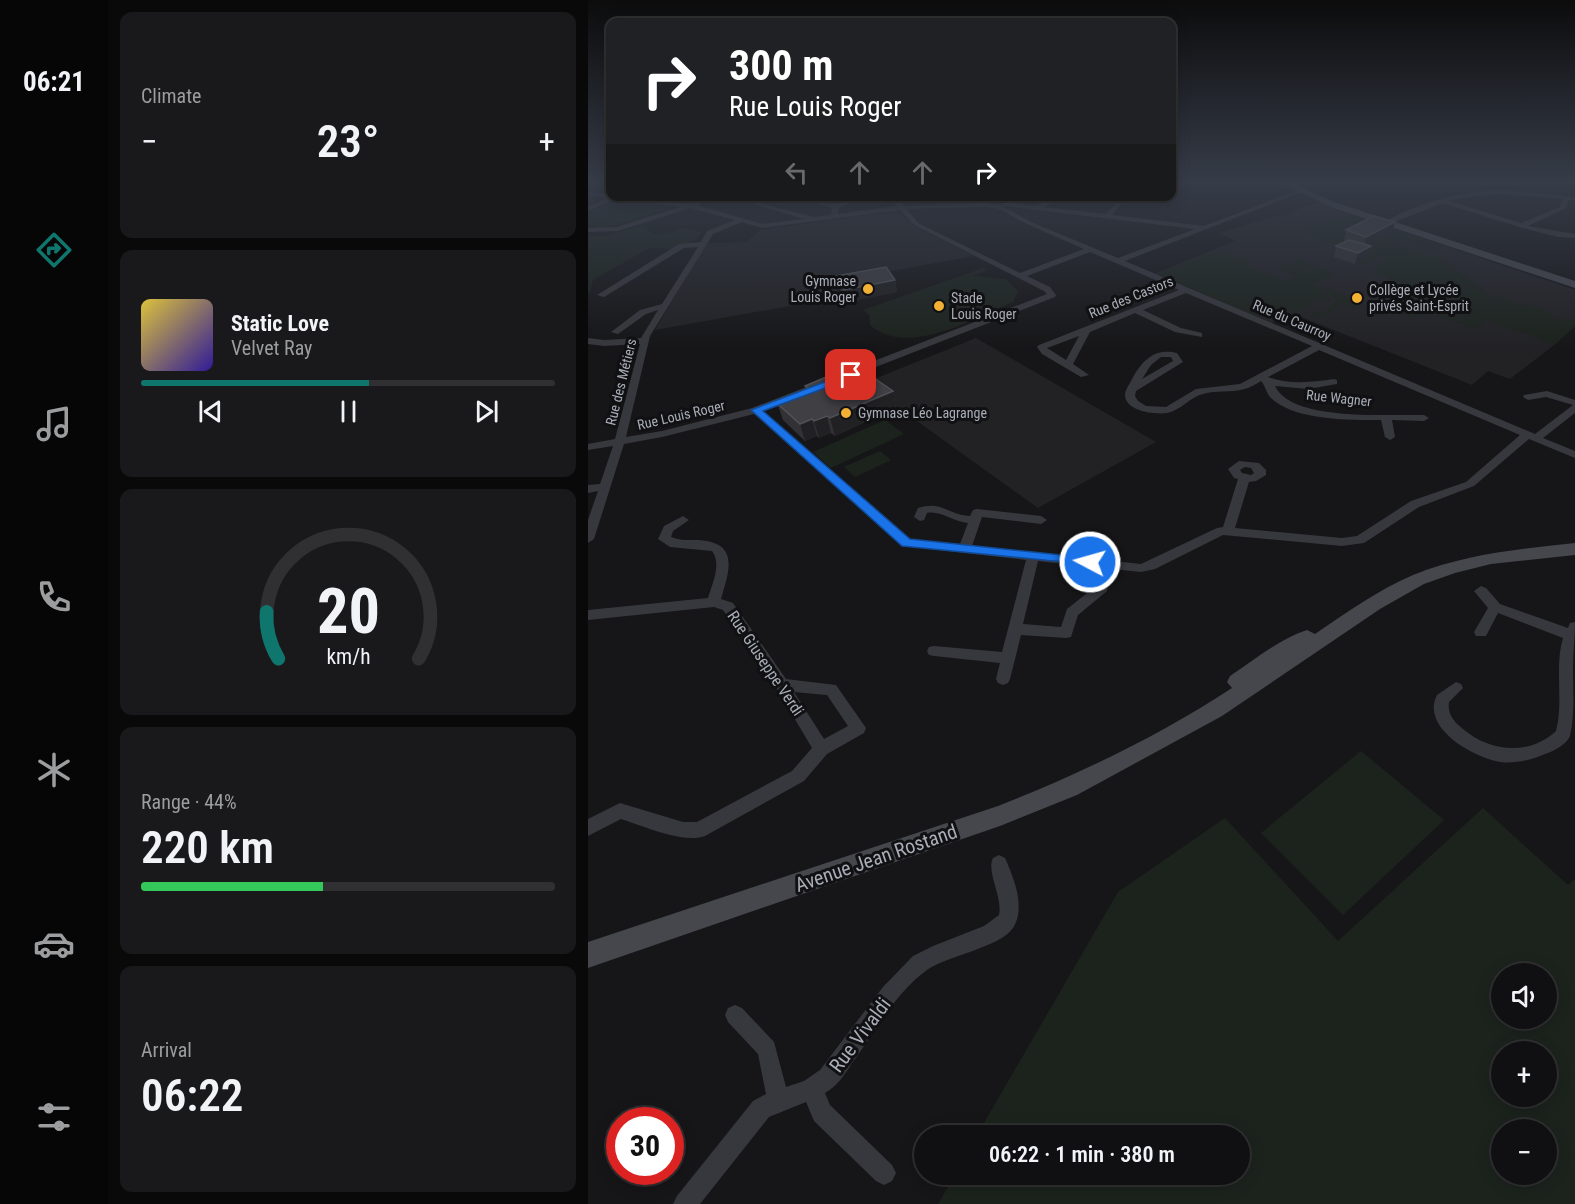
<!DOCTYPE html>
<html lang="en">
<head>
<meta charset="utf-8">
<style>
	body { margin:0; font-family:"Roboto Condensed",sans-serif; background:#19191b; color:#f1f3f6; height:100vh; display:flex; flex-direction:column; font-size:22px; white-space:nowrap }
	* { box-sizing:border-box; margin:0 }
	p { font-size:20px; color:#9c9d9f }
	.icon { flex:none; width:33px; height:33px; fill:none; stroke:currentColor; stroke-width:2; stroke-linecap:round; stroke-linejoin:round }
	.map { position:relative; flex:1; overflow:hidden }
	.details { display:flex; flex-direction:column; gap:12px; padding:12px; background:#09090a; width:480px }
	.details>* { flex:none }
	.top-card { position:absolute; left:18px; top:18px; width:570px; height:183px; border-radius:12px; box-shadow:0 3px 15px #0003,0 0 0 2px #303032; background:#202124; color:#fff; overflow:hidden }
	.buttons { position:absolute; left:903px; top:963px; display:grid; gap:12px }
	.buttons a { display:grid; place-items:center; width:66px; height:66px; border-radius:50%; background:#101012; box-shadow:0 3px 15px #0003,0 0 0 2px #303032; font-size:30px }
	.speed { position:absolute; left:18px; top:1107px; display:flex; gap:12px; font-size:30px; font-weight:700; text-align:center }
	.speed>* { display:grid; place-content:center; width:78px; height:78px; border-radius:50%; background:#101012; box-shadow:0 3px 15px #0003,0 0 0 2px #303032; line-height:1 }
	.speed .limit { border:9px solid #d22; background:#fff; color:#111 }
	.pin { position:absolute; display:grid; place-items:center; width:51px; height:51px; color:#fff; margin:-26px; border-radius:12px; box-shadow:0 3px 9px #0006 }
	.me { position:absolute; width:66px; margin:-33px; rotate:276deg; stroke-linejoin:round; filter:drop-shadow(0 0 4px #0008) }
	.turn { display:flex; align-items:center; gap:21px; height:126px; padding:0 24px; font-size:27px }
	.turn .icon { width:78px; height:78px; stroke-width:2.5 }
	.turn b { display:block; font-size:42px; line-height:51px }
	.lanes { display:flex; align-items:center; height:57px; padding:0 24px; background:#0003; justify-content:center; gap:30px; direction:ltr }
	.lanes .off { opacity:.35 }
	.big { font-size:45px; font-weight:600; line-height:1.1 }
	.details .tile { flex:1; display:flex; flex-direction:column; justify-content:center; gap:9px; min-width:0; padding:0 21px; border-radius:12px; background:#19191b }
	.details .dial { align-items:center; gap:0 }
	.dial svg { height:156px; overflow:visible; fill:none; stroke:#303032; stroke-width:7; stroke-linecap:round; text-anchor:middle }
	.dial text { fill:#f1f3f6; stroke:none }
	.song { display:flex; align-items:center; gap:18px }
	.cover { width:72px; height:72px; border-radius:9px; background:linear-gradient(135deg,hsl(50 70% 55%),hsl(250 70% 35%)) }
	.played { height:6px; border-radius:3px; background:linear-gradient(90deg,#0f766e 55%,#303032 55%) }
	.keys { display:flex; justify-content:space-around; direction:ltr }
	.heat { display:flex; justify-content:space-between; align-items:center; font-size:33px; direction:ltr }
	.charge { height:9px; border-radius:4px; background:linear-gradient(90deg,#34c759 44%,#303032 0) }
	.trip { position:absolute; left:326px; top:1125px; width:336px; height:60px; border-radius:30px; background:#101012; box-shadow:0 3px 15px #0003,0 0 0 2px #303032; font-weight:600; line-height:60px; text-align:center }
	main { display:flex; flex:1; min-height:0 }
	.tabs { display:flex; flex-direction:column; width:108px; justify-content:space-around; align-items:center; background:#060607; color:#9c9d9f }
	.tabs .icon { width:42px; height:42px }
	.tabs .current { color:#0f766e }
	.tabs b { font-size:27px; color:#f1f3f6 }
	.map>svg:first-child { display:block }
	.built { fill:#222225 }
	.green { fill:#1c231d; fill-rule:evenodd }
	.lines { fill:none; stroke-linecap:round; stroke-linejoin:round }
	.street { fill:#37383d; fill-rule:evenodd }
	.secondary { fill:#45474d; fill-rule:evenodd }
	.wall { fill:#323236 }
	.shaded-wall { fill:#212124 }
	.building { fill:#3f3f44; stroke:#4f5156; stroke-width:1.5 }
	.route { fill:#1a73e8; stroke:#114b97; stroke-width:1.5 }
	.poi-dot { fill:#f2b134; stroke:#111113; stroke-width:2 }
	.labels { text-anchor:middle; stroke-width:6; stroke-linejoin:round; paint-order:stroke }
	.far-poi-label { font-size:14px; fill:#a8adb8; stroke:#111113; text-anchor:start }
	.far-street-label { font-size:14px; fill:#a8adb8; stroke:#111113 }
	.street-label { font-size:16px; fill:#a8adb8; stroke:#111113 }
	.near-street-label { font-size:20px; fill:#a8adb8; stroke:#111113 }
</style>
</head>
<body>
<main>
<nav class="tabs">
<b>06:21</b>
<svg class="icon current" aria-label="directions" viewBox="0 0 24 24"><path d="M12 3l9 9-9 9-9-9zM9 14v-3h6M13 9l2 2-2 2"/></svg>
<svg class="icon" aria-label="music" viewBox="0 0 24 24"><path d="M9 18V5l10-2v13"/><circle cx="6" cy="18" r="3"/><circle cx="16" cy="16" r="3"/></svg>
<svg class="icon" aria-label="phone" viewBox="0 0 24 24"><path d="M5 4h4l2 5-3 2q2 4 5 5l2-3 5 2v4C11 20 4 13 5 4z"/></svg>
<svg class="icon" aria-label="climate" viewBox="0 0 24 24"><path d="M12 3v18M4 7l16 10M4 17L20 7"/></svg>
<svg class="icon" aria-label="car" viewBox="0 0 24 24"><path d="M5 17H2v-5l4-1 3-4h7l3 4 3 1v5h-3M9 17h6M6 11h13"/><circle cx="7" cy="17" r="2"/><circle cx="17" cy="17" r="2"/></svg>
<svg class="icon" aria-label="filters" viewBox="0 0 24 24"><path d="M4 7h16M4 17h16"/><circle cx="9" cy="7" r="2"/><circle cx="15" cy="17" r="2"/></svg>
</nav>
<section class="details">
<div class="tile"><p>Climate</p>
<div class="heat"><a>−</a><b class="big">23°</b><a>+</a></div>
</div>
<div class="tile">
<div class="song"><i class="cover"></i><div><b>Static Love</b><p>Velvet Ray</p></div></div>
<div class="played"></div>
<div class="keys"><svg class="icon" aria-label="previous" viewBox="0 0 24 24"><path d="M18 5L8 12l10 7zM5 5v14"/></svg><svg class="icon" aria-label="pause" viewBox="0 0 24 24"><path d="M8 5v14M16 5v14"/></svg><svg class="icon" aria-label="next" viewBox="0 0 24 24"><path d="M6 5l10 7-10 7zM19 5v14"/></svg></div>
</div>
<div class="tile dial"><svg viewBox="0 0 100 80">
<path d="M14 69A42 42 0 1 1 86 69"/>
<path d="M14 69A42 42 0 0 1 8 45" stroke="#0f766e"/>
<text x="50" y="56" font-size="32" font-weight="700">20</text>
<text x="50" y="72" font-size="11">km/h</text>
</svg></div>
<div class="tile"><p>Range · 44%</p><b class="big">220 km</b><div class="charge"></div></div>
<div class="tile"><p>Arrival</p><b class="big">06:22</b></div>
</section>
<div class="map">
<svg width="987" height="1204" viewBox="0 0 987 1204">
	<rect width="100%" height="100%" fill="#161618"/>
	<!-- built -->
	<g class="built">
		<polygon points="397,196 397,200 391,203 348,204 344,197"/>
		<polygon points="730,202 987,290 987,326 965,346 922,379 900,371 884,385 708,315 696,317 684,323 568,273 647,241 631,233 691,215 695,216"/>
		<polygon points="309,211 328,227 386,256 244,282 252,297 67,330 118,243 158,242 173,230"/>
		<polygon points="388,338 568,442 450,508 276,383"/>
	</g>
	<!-- green -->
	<g class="green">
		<polygon points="28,200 87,207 17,228 0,226 0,212"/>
		<path d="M766,215L856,245L848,253L816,239L806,243L838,256H849L899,293L926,303L951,307L968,319L987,321V326L965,346L945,336L840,301L848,305L826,318L789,304L812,292L822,295L796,283L803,278L784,272L790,269L787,267L800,258L791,255L773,265L768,264L780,257L774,255V237L788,242L806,234C788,228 771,230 756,220Z"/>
		<path d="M753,220L769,228V231L756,227L751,230L766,236L755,234L761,238L756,241L759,242C744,245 724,241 717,226L743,231L719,224Z"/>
		<polygon points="55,225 65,234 85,232 95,228 114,232 107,240 84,249 61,248 5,280 2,292 0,292 0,235 16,236"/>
		<path d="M622,253C638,254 649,255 664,261L657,265L698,281L730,267L748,273L727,284L718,281L731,288L743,299L742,301L722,294L732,299L711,311L672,312L665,315L568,273Z"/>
		<polygon points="710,259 727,265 706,276 688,269"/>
		<path d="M395,268L399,270L385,276L418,279L430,291L425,302C386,318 320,358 282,325L281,315L275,310Z"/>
		<polygon points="741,289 774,303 776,305 765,308 756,304 731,318 726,317 724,314 739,310 748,300 736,290"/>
		<polygon points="859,309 898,322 887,329 848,315"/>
		<polygon points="297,420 316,434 243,468 225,452"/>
		<polygon points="292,451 303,460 267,477 256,467"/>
		<polygon points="773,751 856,820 755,915 673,833"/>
		<path d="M895,808L980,885L987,879V1204H350L367,1175L651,1174V1136L389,1135L530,892L637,818L750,941ZM914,974H958V1018H914ZM914,1052H958V1096H914ZM914,1130H958V1174H914Z"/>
	</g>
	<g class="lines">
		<!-- street -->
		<g class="street">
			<polygon points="600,181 609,181 584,189 584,185"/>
			<path d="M711,190L716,191L537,261L947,434L985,405L958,397L940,400L935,397L936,395L959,391L987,400V413L955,438L987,451V458L941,439L886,486L831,507L776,543L754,546L635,535L567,569L553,572L524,569L519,591L490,615L483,637L478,638L433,635L422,679L420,683L415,685L410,683L408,679L412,663L346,656L341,655L339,651L341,647L346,646L414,652L438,560L315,546L166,414L74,437L36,444L6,539L0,543V520L10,491L0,493V485L12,484L25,446L0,450V444L27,439L52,344L16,346L0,344V338L16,340L53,338L70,310L58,314L30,334L23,332L52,310L74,304L110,247L96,248L16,297L9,295L91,244L113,242L119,231L147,220L102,208L30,231L0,232V228L29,227L92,207L28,199L0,211V207L20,198L0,196V192L22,195V196L101,204L123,196H134L109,205L174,224L216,219L159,202V200L226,217L243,215L244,208L206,196C220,196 232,204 246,204C255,205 265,196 275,196L251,208L250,214L309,206L301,196H308L316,206L398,203L414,205L416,202L448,206L468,196H479L456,207L518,214L534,197L537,199L524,215L616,226ZM414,206H416L607,229L530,258L443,222ZM397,207L411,209L439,224L496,249L432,273L330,223L319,209ZM312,210L326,225L456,291L459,294L164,408L74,431L38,437L62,336L125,234L154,222L174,228ZM502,252L591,290L451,345L449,347L454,354L493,377L501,375L485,364L502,332L547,313L587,332L614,337V333L593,328L555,310L598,293L724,346L652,384L608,389L578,407L558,406L550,401L547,396L548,391L595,362L589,353C567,348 556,359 545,377C543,382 538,388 537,394C536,411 566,415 579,413C592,411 602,397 615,394C628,390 643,393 656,389C662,388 668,384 673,381C677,385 678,392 682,397C705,421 763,420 793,420L797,437L802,440L807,437L804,420L836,421L841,418L836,415C800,414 704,422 687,386L720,389L749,384V380L746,379C724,382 702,385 680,377L731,350L932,435L878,482L823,501L769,536L754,538L647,528L661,482L668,481L678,475V470L671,463L651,461L640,469L646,478L650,479L635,527L629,528L553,564L384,546L394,517L453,524L459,520L453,516L389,509L385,510L382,516C360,515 354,500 330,508L326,517L332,521L336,520L339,513C352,510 366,522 380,523L372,544L322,539L175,411L467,297L468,295L462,287L439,276ZM491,336L478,360L459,348ZM573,357H583L585,361L554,379L563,365ZM657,467L663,468L666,473L663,475L654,473L652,470ZM450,561L511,568L508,586L479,609L473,627L435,624Z"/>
			<path d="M901,190L930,191L987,197V201L981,200L977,209L940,226L987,234V238L970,237L931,227L855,203L801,224L796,223C822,205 869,193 901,190ZM915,194L975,199L972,207L933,223L861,201L886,196Z"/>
			<path d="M95,516L101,520L85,531L83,537C92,541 101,540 111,540C152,543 141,571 133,599L145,603L198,679L248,685L278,728L276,733L239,754L216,781L117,836C95,844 56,826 33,819L0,836V819L32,803L95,822H109L204,771L224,748L189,689L135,610L126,607L0,620V610L120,598C124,584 134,564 124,551L82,547L70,539L76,526ZM206,692L239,695L260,726L236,739Z"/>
			<path d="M893,586L898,588L912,604L980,628L982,623L987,622C987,637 985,652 985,668C985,689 987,715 982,736C978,745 966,751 957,754C943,760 927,764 912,762C886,758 832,728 849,695L868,682L873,684L875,688L861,702C859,714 866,722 875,729C902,752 941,756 968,731C976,700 966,668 975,638L910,613L898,636H888L886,632L900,608L886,591Z"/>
			<path d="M411,855L417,858C426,878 438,908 425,928C411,948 360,955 339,970C308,992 289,1029 267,1059C258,1072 251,1085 237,1093L242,1105L304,1165L308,1173L304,1181L296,1185L288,1181L226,1121L218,1102L181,1117L112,1204H85L89,1196L165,1101L178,1094L170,1054L140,1022L137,1015L140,1008L147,1005L154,1008L186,1042L198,1087L216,1081L232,1070L295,987L325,956L345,946L396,926L411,915C415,897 398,872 405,858Z"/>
		</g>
		<!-- secondary -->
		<g class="secondary">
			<polygon points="690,181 700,181 746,202 987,281 987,288 740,206"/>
			<path d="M987,543V555L903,564L867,573L836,584L792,609L634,716L489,795L412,826L0,968V942L410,806C489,775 573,735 644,688L639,682L642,676C666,660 691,639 719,630L727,634C758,613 790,590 825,575C877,554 932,549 987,543Z"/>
		</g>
	</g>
	<!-- wall -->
	<g class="wall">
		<polygon points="758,230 804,233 779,245 780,258 767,264 746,257 748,246 757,242 756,241"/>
		<polygon points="248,276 307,280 309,292 258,302 251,287"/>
		<polygon points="217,386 305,391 308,408 247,436 243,433 231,438 229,436 217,441 195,420 189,403 219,393"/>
	</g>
	<!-- shaded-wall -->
	<g class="shaded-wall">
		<polygon points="807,222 804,233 776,247 778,237"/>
		<polygon points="783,246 780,258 767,264 770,253"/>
		<polygon points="307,280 309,292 258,302 256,290"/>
		<polygon points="305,391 308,408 247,436 242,418"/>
		<polygon points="239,416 243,433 231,438 226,421"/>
		<polygon points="224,419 229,436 217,441 212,424"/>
	</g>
	<!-- building -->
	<g class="building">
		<polygon points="786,216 807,222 778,237 758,230"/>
		<polygon points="761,240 783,246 770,253 748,246"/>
		<polygon points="298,267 307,280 256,290 248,276"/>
		<polygon points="270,367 305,391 242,418 239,416 226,421 224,419 212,424 189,403 225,392 217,386 245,374 258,383 261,371"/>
	</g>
	<!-- sky -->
	<linearGradient id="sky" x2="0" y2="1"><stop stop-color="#0c0c0d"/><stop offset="0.52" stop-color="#363c48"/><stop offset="1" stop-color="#363c48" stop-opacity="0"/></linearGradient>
	<rect width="987" height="349" fill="url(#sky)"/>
	<!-- route -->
	<polygon class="route" points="263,372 268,375 267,377 175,411 322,539 502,558 506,559 508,562 506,565 314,546 163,410"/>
	<!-- markers -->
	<g class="poi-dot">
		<circle cx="280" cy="289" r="6"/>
		<circle cx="769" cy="298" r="6"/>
		<circle cx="351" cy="306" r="6"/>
		<circle cx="258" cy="413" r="6"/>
	</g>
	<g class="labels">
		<!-- far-poi labels -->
		<g class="far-poi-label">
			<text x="268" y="286" text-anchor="end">Gymnase<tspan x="268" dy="16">Louis Roger</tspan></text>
			<text x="781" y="295">Collège et Lycée<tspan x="781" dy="16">privés Saint-Esprit</tspan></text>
			<text x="363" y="303">Stade<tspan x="363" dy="16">Louis Roger</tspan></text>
			<text x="270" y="418">Gymnase Léo Lagrange</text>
		</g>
		<!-- far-street labels -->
		<g class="far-street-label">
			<text transform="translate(543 297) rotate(-22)" y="5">Rue des Castors</text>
			<text transform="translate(704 320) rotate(23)" y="5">Rue du Caurroy</text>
			<text transform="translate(33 382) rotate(-76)" y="5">Rue des Métiers</text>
			<text transform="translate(751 398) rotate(6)" y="5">Rue Wagner</text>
			<text transform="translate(93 415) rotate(-13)" y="5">Rue Louis Roger</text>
		</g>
		<!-- street labels -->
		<g class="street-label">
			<text transform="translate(178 663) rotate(56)" y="6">Rue Giuseppe Verdi</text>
		</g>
		<!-- near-street labels -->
		<g class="near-street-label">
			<text transform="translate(288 858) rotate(-19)" y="7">Avenue Jean Rostand</text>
			<text transform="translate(272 1035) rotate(-53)" y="7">Rue Vivaldi</text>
		</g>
	</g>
</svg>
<div class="buttons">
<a><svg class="icon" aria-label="sound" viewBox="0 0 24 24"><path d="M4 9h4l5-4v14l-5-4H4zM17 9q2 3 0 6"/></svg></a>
<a>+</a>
<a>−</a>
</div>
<div class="speed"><div class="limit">30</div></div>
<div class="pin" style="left:263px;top:375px;background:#d93025"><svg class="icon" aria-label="arrive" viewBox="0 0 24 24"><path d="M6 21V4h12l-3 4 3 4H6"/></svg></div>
<svg class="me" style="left:502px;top:562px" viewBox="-20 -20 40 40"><circle r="17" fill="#1a73e8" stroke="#fff" stroke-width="3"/><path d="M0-11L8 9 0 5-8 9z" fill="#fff"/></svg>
<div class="trip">06:22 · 1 min · 380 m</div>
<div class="top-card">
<div class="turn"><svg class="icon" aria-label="right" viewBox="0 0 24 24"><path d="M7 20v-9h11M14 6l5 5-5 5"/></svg><div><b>300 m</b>Rue Louis Roger</div></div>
<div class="lanes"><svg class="icon off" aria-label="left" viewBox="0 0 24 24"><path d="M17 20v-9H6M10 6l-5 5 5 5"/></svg><svg class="icon off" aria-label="ahead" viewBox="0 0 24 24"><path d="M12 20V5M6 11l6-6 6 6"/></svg><svg class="icon off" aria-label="ahead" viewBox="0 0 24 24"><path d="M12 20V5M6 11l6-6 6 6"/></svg><svg class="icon" aria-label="right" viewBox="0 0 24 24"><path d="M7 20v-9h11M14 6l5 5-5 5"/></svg></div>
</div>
</div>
</main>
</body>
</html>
